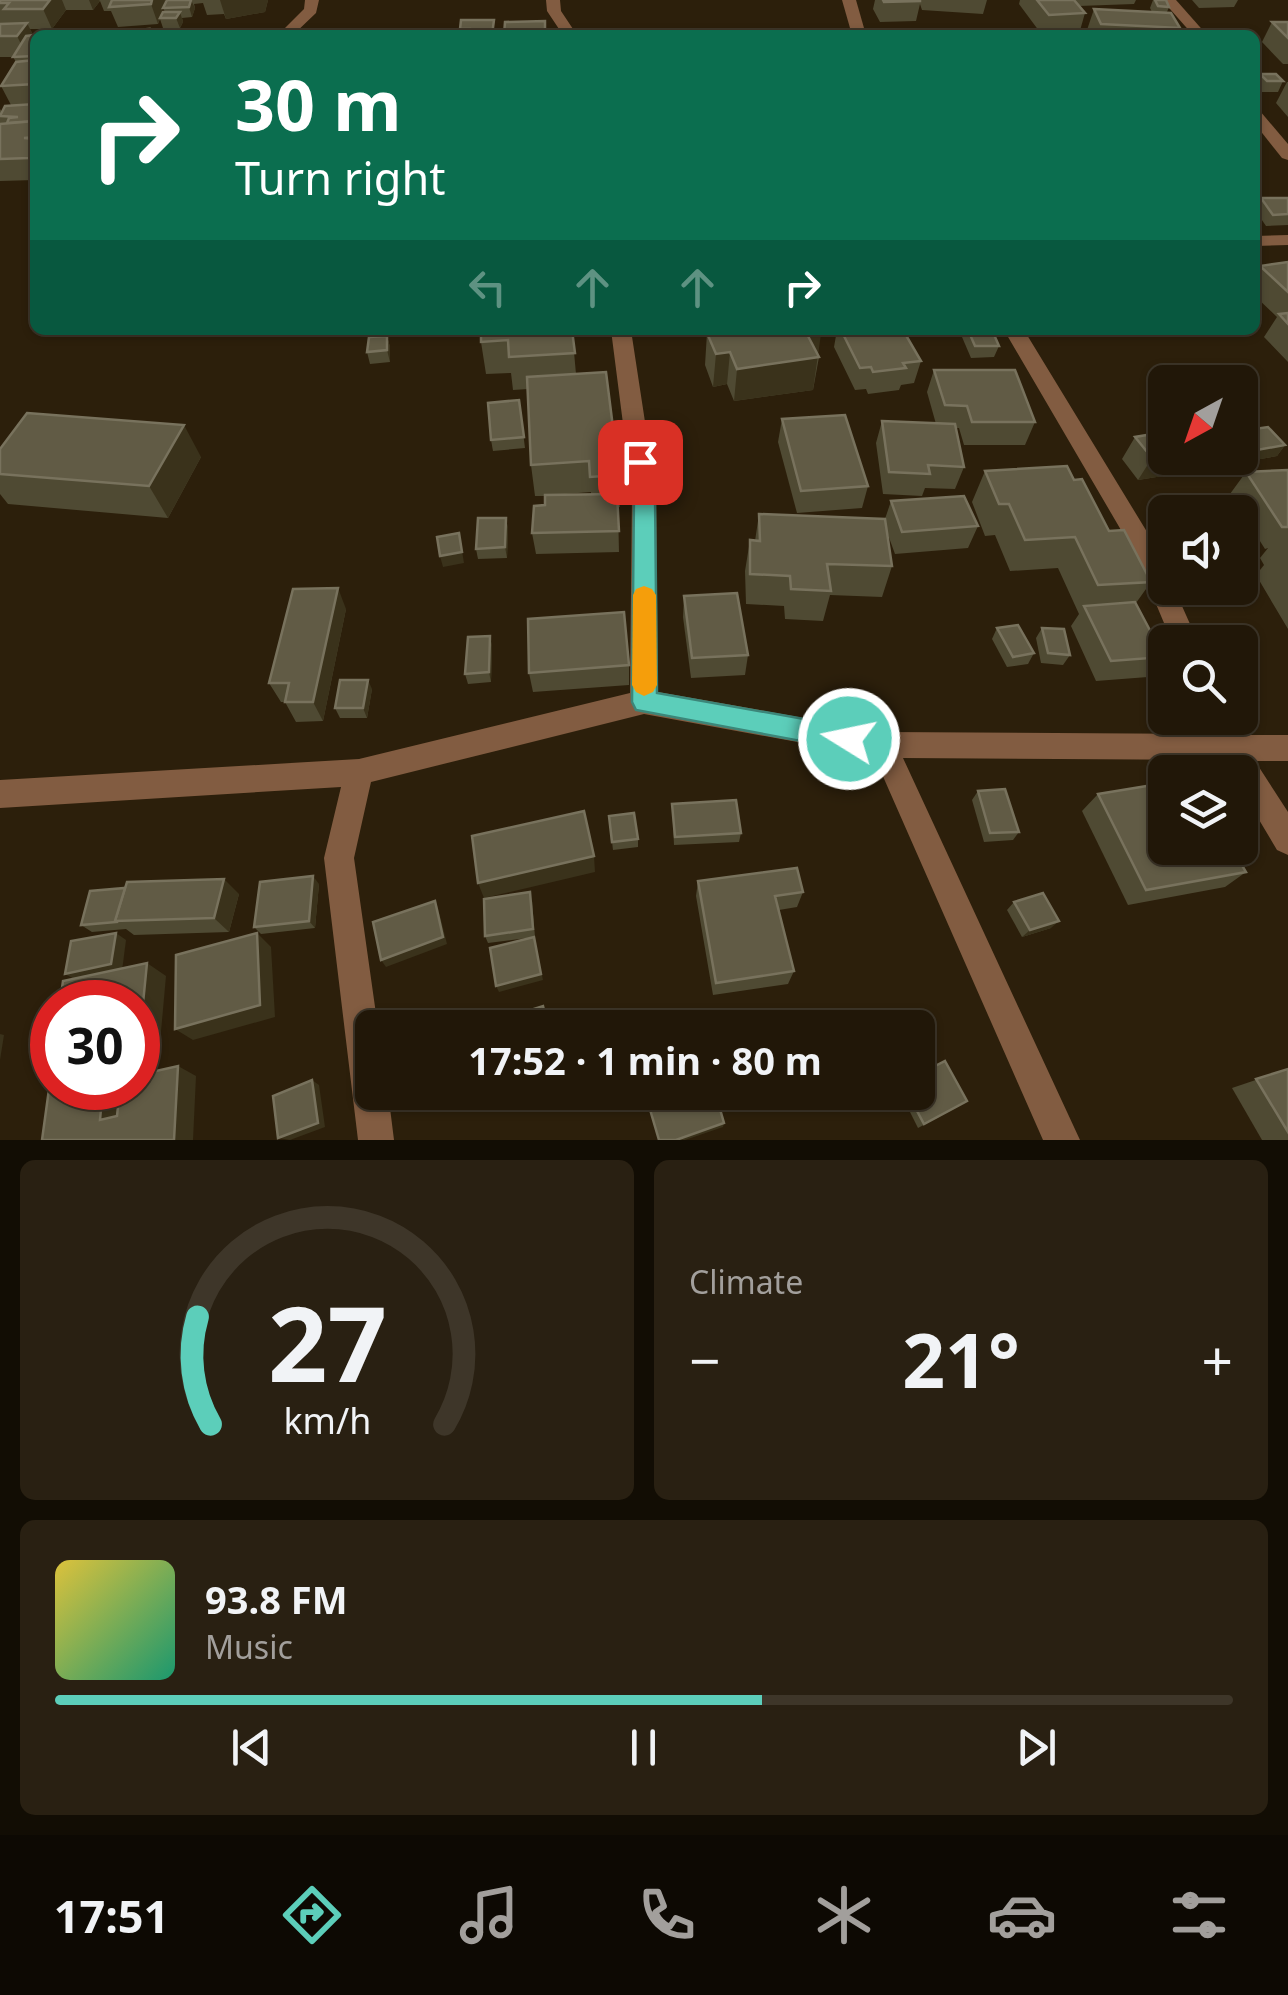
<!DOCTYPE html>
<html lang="en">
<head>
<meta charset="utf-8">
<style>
	body { margin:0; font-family:"Noto Sans",sans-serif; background:#292012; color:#f1f3f6; height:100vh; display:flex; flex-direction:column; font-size:38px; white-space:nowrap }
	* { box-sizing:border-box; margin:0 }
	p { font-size:32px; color:#a29f9c }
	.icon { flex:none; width:55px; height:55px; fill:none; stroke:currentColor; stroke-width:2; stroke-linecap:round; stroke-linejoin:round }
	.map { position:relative; height:1140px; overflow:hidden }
	.panel { display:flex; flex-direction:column; gap:20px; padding:20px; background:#120d04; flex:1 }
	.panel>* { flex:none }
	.guide { position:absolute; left:30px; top:30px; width:1230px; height:305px; border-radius:15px; box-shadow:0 2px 8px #0004,0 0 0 2px #3e3629; background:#0b6e4f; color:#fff; overflow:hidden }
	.needle { width:65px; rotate:220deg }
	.tools { position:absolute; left:1148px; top:365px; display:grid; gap:20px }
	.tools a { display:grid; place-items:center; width:110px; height:110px; border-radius:15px; background:#211708; box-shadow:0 2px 8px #0004,0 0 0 2px #3e3629; font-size:50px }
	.speed { position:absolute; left:30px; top:980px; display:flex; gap:20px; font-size:50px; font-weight:700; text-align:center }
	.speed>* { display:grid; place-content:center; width:130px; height:130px; border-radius:50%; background:#211708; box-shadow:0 2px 8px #0004,0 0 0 2px #3e3629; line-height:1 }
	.speed .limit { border:15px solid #d22; background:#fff; color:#111 }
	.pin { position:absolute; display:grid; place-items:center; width:85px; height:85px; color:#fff; margin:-42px; border-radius:20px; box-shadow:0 5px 15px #0006 }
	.me { position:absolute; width:110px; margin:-55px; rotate:280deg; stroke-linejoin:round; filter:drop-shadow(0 0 8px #0008) }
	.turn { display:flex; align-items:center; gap:35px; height:210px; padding:0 40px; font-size:45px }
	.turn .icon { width:130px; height:130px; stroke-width:2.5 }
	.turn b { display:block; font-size:70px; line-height:85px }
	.lanes { display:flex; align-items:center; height:95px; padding:0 40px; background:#0003; justify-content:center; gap:50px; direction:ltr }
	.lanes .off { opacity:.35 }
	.big { font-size:75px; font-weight:700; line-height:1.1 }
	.panel .card { flex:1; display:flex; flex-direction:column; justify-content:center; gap:15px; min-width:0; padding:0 35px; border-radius:15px; background:#292012 }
	.panel .dial { align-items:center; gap:0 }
	.dial svg { height:260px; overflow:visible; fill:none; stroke:#3e3629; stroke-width:7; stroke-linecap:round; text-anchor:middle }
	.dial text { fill:#f1f3f6; stroke:none }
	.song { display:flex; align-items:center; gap:30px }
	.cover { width:120px; height:120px; border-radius:15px; background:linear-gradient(135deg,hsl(50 70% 55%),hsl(160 70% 35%)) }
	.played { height:10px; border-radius:5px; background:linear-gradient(90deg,#5cceba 60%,#3e3629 60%) }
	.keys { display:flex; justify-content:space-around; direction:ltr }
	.heat { display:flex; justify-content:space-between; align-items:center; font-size:55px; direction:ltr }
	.panel .tiles { flex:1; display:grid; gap:20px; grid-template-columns:1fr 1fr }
	.card:last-child { grid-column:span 2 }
	.trip { position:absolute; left:355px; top:1010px; width:580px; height:100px; border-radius:15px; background:#211708; box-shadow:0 2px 8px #0004,0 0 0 2px #3e3629; font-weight:700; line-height:100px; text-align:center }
	.tabs { display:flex; height:160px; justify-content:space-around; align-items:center; background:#0d0903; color:#a29f9c }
	.tabs .icon { width:70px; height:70px }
	.tabs .on { color:#5cceba }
	.tabs b { font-size:45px; color:#f1f3f6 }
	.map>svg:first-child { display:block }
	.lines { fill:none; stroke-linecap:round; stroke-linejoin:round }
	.lane { fill:#825c41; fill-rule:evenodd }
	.street { fill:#825c41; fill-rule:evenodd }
	.wall { fill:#4f4a33; fill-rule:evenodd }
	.shaded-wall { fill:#3a321b }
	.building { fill:#615b45; stroke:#78725d; stroke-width:2.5 }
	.route { fill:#5cceba; stroke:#3c8679; stroke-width:2.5 }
	.slow { fill:#f59e0b }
</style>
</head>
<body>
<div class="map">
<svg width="1288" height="1140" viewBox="0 0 1288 1140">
	<rect width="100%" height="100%" fill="#2c1f0b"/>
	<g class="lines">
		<!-- lane -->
		<polygon class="lane" points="546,0 560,0 561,11 577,35 563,35 547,11"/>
		<!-- street -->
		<g class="street">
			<polygon points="305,0 319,0 316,13 293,35 278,35 304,9"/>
			<polygon points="842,0 856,0 866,35 852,35"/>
			<polygon points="1162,0 1176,0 1207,35 1193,35"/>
			<polygon points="1255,109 1260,111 1288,144 1288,160 1282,158 1255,124"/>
			<polygon points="1288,235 1288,245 1255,246 1255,236"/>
			<polygon points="611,330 631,330 656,494 658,692 883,732 1211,734 1204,718 1232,718 1240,735 1288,735 1288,761 1255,761 1288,812 1288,855 1277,850 1240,788 1240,772 1230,772 1223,760 903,758 1080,1140 1043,1140 874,756 644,714 371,782 354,858 378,1028 372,1028 372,1092 388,1092 394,1140 358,1140 324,858 341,787 0,808 0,780 359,759 630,693 632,494"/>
			<polygon points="1004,330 1024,330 1155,545 1165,567 1165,588 1174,588 1198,642 1172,642 1135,554"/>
		</g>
	</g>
	<!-- wall -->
	<g class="wall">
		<polygon points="0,0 165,0 160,17 165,12 163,8 167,0 268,0 265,12 226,19 224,14 207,15 203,3 194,4 195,8 192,17 182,18 183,22 180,28 163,28 160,19 158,24 118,27 111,11 104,11 100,1 93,10 66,10 52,29 30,29 33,35 35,35 35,180 0,181 0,109 2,112 11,105 1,86 16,62 13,57 0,57"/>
		<polygon points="875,0 987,0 983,14 922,10 920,4 916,21 880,22 873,9"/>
		<polygon points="1020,0 1136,0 1134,4 1079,6 1085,13 1079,34 1042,35 1019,4"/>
		<polygon points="1153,0 1166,0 1169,7 1167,12 1180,28 1177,35 1090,35 1087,30 1094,9 1152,12 1150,8"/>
		<polygon points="1192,0 1238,0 1234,7 1199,8"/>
		<polygon points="461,20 495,35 461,35"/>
		<polygon points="1272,22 1288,22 1288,64 1283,64 1262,42"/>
		<polygon points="1260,74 1283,81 1278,92 1261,92 1255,85"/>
		<polygon points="1287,82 1288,82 1288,117 1276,103"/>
		<polygon points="1261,198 1288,198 1288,225 1266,226 1255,210"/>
		<polygon points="1288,262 1288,362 1264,337 1277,317 1255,296 1255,275 1260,266"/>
		<path d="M572,330L576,374L619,475L620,507H618L619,552L536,554L532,533L545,505V496H535L531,465L528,389L513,390L511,373L486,374L481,342ZM591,492V494L553,495Z"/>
		<polygon points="717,330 819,330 818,354 819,357 813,390 734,401 727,384 713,387 705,365 707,333 717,332"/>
		<polygon points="837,330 903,330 921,361 914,383 901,385 899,390 868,394 866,389 855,390 834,347"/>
		<polygon points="959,330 992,330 999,346 994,357 971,358"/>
		<polygon points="387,336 390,347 390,362 370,364 367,352"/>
		<polygon points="934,370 1035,422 1025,445 964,445 959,428 955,428 964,467 955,489 925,488 922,496 883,494 876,443 882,421 936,424 927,392"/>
		<polygon points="519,400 525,448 493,451 491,440"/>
		<polygon points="782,419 868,486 862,508 797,513 778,442"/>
		<polygon points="1135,437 1165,458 1240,458 1285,445 1277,456 1232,464 1229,460 1225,466 1138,480 1122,459"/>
		<polygon points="0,449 201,457 168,518 8,504 0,494"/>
		<polygon points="1288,470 1288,629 1256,575 1264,565 1260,558 1268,548 1265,549 1230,494 1246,472"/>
		<polygon points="985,471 1074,480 1109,531 1151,582 1136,603 1164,657 1148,677 1096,681 1071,626 1079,614 1058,568 1010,571 995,535 985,536 972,502"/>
		<polygon points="891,501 978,526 968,548 895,554 887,532 892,566 882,597 830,595 823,621 785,619 784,606 746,604 745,571 750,540 755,541 759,514 885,519"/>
		<polygon points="506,518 508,529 507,558 478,559 476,549"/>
		<polygon points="684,596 748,655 745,675 691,678 683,617"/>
		<polygon points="346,609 323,721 296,722 285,702 281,702 269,683"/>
		<polygon points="997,628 1034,653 1028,664 1007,667 992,639"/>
		<polygon points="1042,628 1070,655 1063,665 1041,663 1036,638"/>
		<polygon points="490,636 492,647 491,682 468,684 465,674"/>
		<polygon points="629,665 629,685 533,692 529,673"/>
		<polygon points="372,689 367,718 340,718 335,708"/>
		<polygon points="978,791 1019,832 1013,840 984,842 972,800"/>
		<polygon points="1098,794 1246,872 1225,887 1128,905 1082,811"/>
		<polygon points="672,804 741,833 739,842 674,845"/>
		<polygon points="609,816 638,839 638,847 613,850"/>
		<polygon points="698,881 803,892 797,907 779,910 794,971 788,984 713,995 696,896"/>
		<polygon points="319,884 315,928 261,934 254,927"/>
		<polygon points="239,894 229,932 134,935 126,929 92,932 81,925"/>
		<polygon points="532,900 535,937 488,943 485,936"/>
		<polygon points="1014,902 1051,928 1022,937 1007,910"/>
		<polygon points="1288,1069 1288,1140 1262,1140 1232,1088"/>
		<polygon points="900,1092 918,1092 961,1105 918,1128"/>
	</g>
	<!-- shaded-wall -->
	<g class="shaded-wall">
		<polygon points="50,0 62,0 66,10 52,29 43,9"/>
		<polygon points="89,0 99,0 100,1 93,10"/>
		<polygon points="152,0 165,0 158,24 151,4"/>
		<polygon points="191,0 195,8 192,17 189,7"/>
		<polygon points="220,0 268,0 265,12 226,19"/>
		<polygon points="180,12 183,22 180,28 176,18"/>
		<polygon points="27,23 35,39 27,56 17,36"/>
		<polygon points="35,148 35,168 29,158"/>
		<polygon points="821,334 813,390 734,401 737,369 808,336"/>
		<polygon points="387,336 390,347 390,362 387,350"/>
		<polygon points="730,352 727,384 713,387 716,354"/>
		<polygon points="184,425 201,457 168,518 149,486"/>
		<polygon points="1285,445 1277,456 1232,464 1236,458 1240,458 1240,453"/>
		<polygon points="1165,456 1165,458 1231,458 1225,466 1138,480 1152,458"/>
		<polygon points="506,518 508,529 507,558 505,547"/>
		<polygon points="459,533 464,563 443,567 440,556"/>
		<polygon points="338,588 346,609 323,721 313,702"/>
		<polygon points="490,636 492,647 491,682 489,672"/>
		<polygon points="368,680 372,689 367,718 363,708"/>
		<polygon points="594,856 595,872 484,898 478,883"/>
		<polygon points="313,876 319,884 315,928 309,921"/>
		<polygon points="224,879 239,894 229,932 214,918"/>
		<polygon points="435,901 438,908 447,944 386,967 381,960"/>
		<polygon points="1059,921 1051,928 1022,937 1030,930"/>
		<polygon points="116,933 126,940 122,971 76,980 65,974"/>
		<polygon points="257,933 271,947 275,1017 193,1040 175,1029"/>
		<polygon points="534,937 543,980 499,992 496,986"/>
		<polygon points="147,963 166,976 159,1054 138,1059 138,1044"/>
		<polygon points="0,1034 4,1035 0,1060"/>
		<polygon points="178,1066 196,1076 193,1140 174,1140"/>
		<polygon points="312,1080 319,1085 325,1127 290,1140 278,1138"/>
		<polygon points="103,1088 126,1088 122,1128 100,1120"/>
		<polygon points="520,1092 552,1092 510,1106 504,1098"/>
		<polygon points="724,1123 723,1127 685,1140 676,1140"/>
	</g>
	<!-- building -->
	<g class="building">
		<polygon points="0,0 50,0 43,9 4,9 9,3 0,3"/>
		<polygon points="112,0 152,0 151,4 109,7"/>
		<polygon points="167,0 191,0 189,7 163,8"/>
		<polygon points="883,0 920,0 920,1 884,2"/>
		<polygon points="1037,0 1074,0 1085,13 1049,15"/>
		<polygon points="1155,0 1166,0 1169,7 1158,6"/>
		<polygon points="1094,9 1171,13 1180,28 1101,24"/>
		<polygon points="163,12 180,12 176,18 160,18"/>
		<polygon points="461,20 494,20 492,35 470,35 470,29 460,29"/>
		<polygon points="545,21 545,35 504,35 505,22"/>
		<polygon points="1272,22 1288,22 1288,38"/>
		<polygon points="27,23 17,36 0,36 0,24"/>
		<polygon points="149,29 147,35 117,35 118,32"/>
		<polygon points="35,35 35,56 13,57 26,36"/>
		<polygon points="35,60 35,84 1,86 16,62"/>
		<polygon points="1260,74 1276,74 1283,81 1267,81"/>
		<polygon points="35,104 35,121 7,123 9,118 18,117 0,116 5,106"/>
		<polygon points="35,121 35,137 24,138 35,139 35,148 29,158 0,159 0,124"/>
		<polygon points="1261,198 1288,198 1288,214 1273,215"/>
		<polygon points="1288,262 1288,292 1260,266"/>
		<polygon points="1288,313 1288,324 1279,314"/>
		<polygon points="481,330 572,330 575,353 509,357 508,340 481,342"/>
		<polygon points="721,330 819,330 821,334 808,336 819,357 737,369 730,352 716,354 707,333"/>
		<polygon points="841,330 903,330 921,361 903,363 906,368 873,372 871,367 860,368"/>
		<polygon points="968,330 992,330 999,346 975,346"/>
		<polygon points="387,336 387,350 367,352 369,337"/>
		<polygon points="934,370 1015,370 1035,422 972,422 967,406 945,405"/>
		<polygon points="606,372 619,475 590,477 589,461 531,465 527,377"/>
		<polygon points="519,400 524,437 491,440 488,403"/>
		<polygon points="27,413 184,425 149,486 0,474 0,449"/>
		<polygon points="845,415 868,486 801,491 782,419"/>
		<polygon points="882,421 955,424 964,467 928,465 930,474 889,472"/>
		<polygon points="1268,427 1285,445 1240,453 1240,431"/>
		<polygon points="1165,432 1165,456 1152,458 1135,437"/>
		<polygon points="1067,466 1074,480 1082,479 1109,531 1124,530 1151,582 1098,585 1075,537 1025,540 1009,504 999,504 985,471"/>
		<polygon points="1288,470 1288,527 1282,527 1246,472"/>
		<polygon points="617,494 619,531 532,533 534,506 545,505 545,495"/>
		<polygon points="964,496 978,526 902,532 891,501"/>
		<polygon points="759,514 885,519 892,566 827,564 831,591 791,589 790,576 750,574 750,540 760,541"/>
		<polygon points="478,518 506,518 505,547 476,549"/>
		<polygon points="459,533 462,552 440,556 437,537"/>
		<polygon points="338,588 313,702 285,702 289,683 269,683 293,589"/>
		<polygon points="737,593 748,655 692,658 684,596"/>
		<polygon points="1135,602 1164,657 1111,661 1084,606"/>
		<polygon points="624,612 629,665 529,673 528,619"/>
		<polygon points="1018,625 1034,653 1013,657 997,628"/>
		<polygon points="1042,628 1064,629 1070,655 1048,653"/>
		<polygon points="490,636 489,672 465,674 468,637"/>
		<polygon points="340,680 368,680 363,708 335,708"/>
		<polygon points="1165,783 1165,848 1232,848 1246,872 1146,890 1098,794"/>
		<polygon points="1005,789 1019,832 990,833 978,791"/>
		<polygon points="736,800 741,833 675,837 672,804"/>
		<polygon points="584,811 594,856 478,883 472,836"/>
		<polygon points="634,813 638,839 612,842 609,816"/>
		<polygon points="797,868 803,892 775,896 794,971 716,983 698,881"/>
		<polygon points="313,876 309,921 254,927 260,882"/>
		<polygon points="224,879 214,918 115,921 127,882"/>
		<polygon points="125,888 115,921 116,922 81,925 90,891"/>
		<polygon points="530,892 533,929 485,936 484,899"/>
		<polygon points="1043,893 1059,921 1030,930 1014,902"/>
		<polygon points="435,901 443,937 381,960 373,922"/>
		<polygon points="116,933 111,964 65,974 71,941"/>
		<polygon points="257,933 260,1005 175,1029 176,955"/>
		<polygon points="534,937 541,974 496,986 490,948"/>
		<polygon points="147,963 139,1044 138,1044 138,1002 60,1002 63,981"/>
		<polygon points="543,1006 548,1028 493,1028 492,1022"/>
		<polygon points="945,1061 967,1101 924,1124 907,1092 918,1092 918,1075"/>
		<polygon points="178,1066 174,1140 42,1140 49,1089 56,1088 103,1088 100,1120 117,1116 120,1088 138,1088 138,1075"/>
		<polygon points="1288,1069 1288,1132 1256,1079"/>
		<polygon points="312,1080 318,1123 278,1138 273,1096"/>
		<polygon points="503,1092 520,1092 504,1098"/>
		<polygon points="686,1092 715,1092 724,1123 676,1140 659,1140 649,1106"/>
	</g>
	<!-- route -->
	<polygon class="route" points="640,454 650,462 655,494 657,693 849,727 858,731 862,739 858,747 849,750 636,710 632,702 634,494 629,462"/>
	<!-- slow -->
	<polygon class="slow" points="644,586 652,589 656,595 657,685 653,692 644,696 636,692 632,685 633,595 636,589"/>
</svg>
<div class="tools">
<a><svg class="needle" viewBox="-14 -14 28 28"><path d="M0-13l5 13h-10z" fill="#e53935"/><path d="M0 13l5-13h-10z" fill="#a29f9c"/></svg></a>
<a><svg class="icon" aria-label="sound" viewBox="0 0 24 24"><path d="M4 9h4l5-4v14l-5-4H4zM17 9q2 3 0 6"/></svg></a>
<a><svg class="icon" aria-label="search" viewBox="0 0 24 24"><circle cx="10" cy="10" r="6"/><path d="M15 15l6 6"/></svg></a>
<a><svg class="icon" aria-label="layers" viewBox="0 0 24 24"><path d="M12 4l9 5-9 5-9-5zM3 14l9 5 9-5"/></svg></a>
</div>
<div class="speed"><div class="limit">30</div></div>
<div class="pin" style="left:640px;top:462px;background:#d93025"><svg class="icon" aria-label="arrive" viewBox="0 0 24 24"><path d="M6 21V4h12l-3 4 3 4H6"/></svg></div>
<svg class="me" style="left:849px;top:739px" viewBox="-20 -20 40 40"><circle r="17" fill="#5cceba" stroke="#fff" stroke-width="3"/><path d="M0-11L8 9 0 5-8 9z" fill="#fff"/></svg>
<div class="trip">17:52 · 1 min · 80 m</div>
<div class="guide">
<div class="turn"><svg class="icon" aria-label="right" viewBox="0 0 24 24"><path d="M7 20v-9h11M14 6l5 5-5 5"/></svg><div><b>30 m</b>Turn right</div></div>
<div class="lanes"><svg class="icon off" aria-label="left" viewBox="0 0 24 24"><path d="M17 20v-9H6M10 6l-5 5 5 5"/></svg><svg class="icon off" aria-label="ahead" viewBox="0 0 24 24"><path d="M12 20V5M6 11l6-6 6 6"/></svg><svg class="icon off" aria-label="ahead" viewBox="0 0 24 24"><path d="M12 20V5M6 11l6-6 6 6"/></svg><svg class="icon" aria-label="right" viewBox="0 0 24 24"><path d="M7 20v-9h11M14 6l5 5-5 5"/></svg></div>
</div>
</div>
<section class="panel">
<div class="tiles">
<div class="card dial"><svg viewBox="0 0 100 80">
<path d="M14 69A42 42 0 1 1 86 69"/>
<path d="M14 69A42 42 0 0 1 10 36" stroke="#5cceba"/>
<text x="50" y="56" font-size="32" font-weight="700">27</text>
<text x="50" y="72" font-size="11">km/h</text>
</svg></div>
<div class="card"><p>Climate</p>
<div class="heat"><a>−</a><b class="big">21°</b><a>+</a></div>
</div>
<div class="card">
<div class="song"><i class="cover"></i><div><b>93.8 FM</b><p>Music</p></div></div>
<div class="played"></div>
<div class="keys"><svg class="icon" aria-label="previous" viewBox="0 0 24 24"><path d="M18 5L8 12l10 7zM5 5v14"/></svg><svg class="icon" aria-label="pause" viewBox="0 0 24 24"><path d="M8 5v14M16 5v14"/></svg><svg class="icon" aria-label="next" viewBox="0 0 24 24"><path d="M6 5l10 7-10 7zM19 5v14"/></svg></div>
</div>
</div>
</section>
<nav class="tabs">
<b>17:51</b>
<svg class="icon on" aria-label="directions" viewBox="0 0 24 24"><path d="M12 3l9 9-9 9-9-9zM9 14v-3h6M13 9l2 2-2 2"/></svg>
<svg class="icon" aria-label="music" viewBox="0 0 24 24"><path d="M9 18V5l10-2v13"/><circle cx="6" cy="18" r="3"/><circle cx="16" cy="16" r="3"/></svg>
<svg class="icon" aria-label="phone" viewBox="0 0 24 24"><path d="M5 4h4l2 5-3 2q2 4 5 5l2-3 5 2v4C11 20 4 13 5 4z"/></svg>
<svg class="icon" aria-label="climate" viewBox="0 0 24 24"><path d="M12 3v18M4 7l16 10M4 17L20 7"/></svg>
<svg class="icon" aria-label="car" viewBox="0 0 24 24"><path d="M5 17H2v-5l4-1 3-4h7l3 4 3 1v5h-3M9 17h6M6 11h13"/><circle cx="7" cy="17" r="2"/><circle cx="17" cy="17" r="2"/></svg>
<svg class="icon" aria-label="filters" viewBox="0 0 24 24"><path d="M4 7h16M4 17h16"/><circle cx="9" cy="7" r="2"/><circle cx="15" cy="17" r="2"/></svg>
</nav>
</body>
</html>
